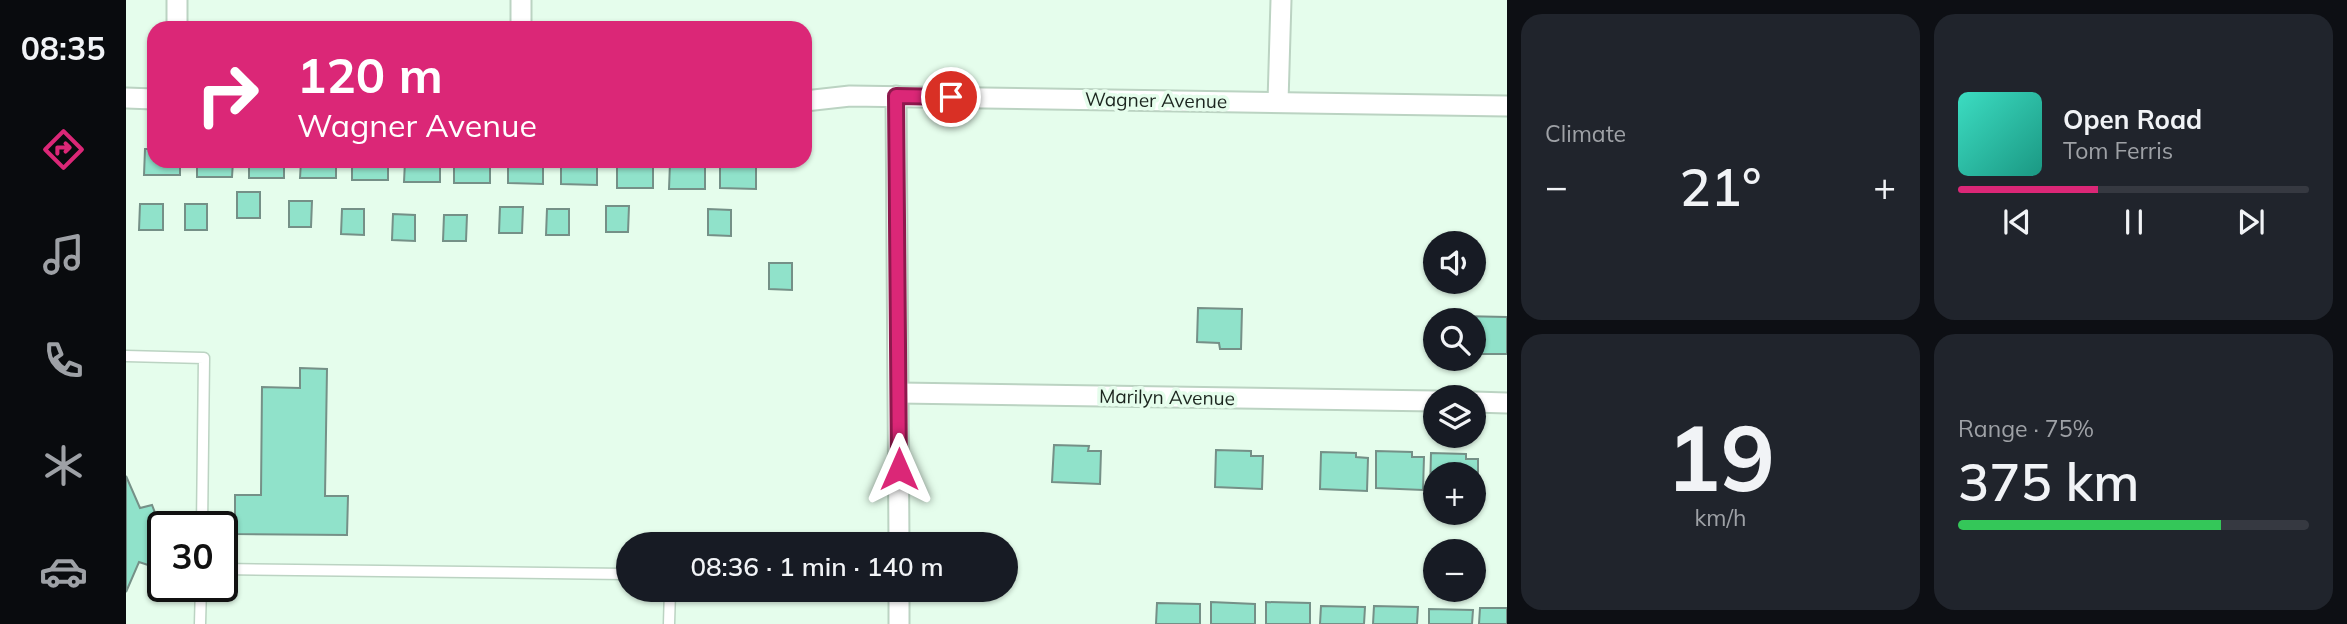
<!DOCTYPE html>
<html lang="en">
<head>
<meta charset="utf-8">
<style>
	body { margin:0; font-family:Mulish,sans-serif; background:#20242c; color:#f1f3f6; height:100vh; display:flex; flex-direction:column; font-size:26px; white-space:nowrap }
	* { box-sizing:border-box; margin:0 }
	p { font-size:23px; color:#9ea1a6 }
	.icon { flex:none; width:38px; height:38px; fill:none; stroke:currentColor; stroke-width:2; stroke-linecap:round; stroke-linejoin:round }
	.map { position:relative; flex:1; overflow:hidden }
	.drawer { display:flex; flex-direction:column; gap:14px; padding:14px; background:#0d0f14; width:840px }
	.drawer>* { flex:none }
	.guide { position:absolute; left:21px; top:21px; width:665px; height:147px; border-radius:21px; box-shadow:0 2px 5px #0004; background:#db2777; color:#fff; overflow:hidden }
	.fabs { position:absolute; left:1297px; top:231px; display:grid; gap:14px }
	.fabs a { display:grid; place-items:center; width:63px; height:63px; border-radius:50%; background:#171b24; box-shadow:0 2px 5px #0004; font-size:35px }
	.speed { position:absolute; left:21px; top:511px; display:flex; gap:14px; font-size:35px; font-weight:700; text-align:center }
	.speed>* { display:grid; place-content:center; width:91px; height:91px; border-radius:50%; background:#171b24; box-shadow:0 2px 5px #0004; line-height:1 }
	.speed .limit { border:4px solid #111; border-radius:10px; background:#fff; color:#111 }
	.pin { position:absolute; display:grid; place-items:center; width:60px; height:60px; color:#fff; margin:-30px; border:4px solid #fff; border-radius:50%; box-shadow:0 2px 7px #0007 }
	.me { position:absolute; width:77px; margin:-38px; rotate:0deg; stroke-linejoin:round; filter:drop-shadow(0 0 5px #0008) }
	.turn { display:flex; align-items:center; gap:24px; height:147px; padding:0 35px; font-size:32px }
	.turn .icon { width:91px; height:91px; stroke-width:2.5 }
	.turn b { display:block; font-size:49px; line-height:60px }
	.big { font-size:52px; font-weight:600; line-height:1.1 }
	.drawer .card { flex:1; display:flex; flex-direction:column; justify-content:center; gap:10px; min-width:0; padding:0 24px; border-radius:21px; background:#20242c }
	.drawer .dial { align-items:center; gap:0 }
	.dial b { font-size:91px; line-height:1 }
	.song { display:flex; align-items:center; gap:21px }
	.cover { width:84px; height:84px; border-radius:10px; background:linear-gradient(135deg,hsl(170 70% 55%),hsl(170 70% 35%)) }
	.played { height:7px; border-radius:4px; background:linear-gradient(90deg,#db2777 40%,#363941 40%) }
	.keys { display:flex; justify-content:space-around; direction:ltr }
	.heat { display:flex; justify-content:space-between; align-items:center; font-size:38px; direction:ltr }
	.charge { height:10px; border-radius:5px; background:linear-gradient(90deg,#34c759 75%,#363941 0) }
	.drawer .tiles { flex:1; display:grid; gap:14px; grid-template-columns:repeat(2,1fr) }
	.trip { position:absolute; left:490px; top:532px; width:402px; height:70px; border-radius:35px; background:#171b24; box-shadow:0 2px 5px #0004; font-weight:600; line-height:70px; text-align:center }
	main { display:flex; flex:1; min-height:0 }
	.dock { display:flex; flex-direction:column; width:126px; justify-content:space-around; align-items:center; background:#090b0e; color:#9ea1a6 }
	.dock .icon { width:49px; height:49px }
	.dock .selected { color:#db2777 }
	.dock b { font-size:32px; color:#f1f3f6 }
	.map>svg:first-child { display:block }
	.building { fill:#90e2ca; stroke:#759087; stroke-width:2 }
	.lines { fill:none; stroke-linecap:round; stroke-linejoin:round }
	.lane-casing { stroke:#bbd3c2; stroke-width:13 }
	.street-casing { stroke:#bbd3c2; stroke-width:23 }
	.lane { stroke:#fff; stroke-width:10 }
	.street { stroke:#fff; stroke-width:19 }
	.route-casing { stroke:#8e194d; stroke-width:18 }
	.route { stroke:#db2777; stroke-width:12 }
	.labels { text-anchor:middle; stroke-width:7; stroke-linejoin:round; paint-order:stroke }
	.street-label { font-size:19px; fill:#1c251f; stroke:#e5fdec }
</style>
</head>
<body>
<main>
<nav class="dock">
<b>08:35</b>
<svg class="icon selected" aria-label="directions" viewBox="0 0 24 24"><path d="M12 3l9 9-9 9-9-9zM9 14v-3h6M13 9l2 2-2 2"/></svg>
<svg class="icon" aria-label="music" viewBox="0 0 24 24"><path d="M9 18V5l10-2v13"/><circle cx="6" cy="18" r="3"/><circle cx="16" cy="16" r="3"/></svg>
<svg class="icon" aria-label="phone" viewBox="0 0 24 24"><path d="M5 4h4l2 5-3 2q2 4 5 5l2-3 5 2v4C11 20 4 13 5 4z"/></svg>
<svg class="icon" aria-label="climate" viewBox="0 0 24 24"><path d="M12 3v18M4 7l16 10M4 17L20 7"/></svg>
<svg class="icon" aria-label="car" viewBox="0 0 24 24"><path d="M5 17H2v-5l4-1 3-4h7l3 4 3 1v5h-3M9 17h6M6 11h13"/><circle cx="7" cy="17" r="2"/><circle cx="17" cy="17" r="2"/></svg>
</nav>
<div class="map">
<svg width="1381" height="624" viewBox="0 0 1381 624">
	<rect width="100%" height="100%" fill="#e5fdec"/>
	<!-- building -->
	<g class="building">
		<rect x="102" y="24" width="36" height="4"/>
		<polygon points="148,24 184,25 184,28 148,28"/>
		<polygon points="200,24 235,25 235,28 200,28"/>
		<rect x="250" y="25" width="36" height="3"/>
		<polygon points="19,149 28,149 28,161 54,161 54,175 18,175"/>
		<polygon points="71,161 107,161 106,177 71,177"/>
		<rect x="123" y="161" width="35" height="17"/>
		<polygon points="175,161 210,161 210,178 174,178"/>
		<rect x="226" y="161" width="36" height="19"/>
		<polygon points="279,161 314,161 314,182 278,182"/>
		<rect x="328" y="161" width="36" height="22"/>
		<polygon points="382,161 417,161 417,184 382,183"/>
		<polygon points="435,161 471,161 471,185 435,184"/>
		<rect x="491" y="162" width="36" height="26"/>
		<polygon points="594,162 630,162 630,189 594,188"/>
		<polygon points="544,163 579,163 579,189 543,189"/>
		<rect x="111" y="192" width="23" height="26"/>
		<polygon points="163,201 186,201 185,227 163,227"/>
		<polygon points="14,204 37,204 37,230 13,230"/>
		<rect x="59" y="204" width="22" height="26"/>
		<polygon points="480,206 503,206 502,232 480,232"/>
		<polygon points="374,207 397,207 396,233 373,233"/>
		<polygon points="216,209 238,209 238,235 215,234"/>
		<polygon points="421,209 443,209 443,235 420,235"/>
		<polygon points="582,209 605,210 605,236 582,235"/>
		<polygon points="267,214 289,215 289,241 266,240"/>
		<polygon points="318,215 341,215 340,241 317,241"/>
		<polygon points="643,263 666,263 666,290 643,289"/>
		<polygon points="1072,308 1116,309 1115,349 1094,349 1093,343 1071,342"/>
		<polygon points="1334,316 1381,317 1381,354 1348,354 1348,320 1334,320"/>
		<polygon points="174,368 201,369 199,496 222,496 221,535 109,534 109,495 135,495 136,387 174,388"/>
		<polygon points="928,445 963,446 962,451 975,451 974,484 926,482"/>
		<polygon points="1090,450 1125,451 1125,456 1137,456 1136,489 1089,487"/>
		<polygon points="1250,451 1286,452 1286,457 1298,457 1297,490 1250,488"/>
		<polygon points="1195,452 1230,453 1230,457 1242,458 1241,491 1194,489"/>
		<polygon points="1305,453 1340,454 1340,459 1352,459 1352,492 1348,492 1348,474 1309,474 1309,491 1304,491"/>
		<polygon points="0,476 14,508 26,505 37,533 25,566 13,562 0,592"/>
		<polygon points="1085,602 1129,604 1129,624 1085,624"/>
		<polygon points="1140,602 1184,603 1184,624 1140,624"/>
		<polygon points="1031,603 1074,604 1074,624 1030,624"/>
		<polygon points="1195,606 1239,607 1238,624 1194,624"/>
		<polygon points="1248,606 1292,607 1291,624 1247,624"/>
		<polygon points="1354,608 1381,608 1381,624 1353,624"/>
		<polygon points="1303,609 1347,610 1346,624 1303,624"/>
	</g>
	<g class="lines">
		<!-- lane casing -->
		<g class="lane-casing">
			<g id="lane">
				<polyline points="0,356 78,358 76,527"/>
				<polyline points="96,569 499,574 500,563 502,563"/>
				<polyline points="74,624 75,586"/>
				<polyline points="543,624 544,590"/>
			</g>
		</g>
		<!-- street casing -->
		<g class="street-casing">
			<g id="street">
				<polyline points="51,28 51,0"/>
				<polyline points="395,28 395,0"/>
				<polyline points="770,96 773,544"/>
				<polyline points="0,98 28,99"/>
				<polyline points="679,101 724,96 1381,106"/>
				<polyline points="1152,102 1155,0"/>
				<polyline points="773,393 1309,401"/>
				<polyline points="1348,402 1381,403"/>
				<polyline points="773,590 773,624"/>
			</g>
		</g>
		<!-- lane -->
		<use href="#lane" class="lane"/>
		<!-- street -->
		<use href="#street" class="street"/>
	</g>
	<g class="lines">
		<!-- route casing -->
		<g class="route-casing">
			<polyline id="route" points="773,469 770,96 825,97"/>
		</g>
		<!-- route -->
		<use href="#route" class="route"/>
	</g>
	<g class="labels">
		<!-- street labels -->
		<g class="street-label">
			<text transform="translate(1030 100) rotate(1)" y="7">Wagner Avenue</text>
			<text transform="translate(1041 397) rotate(1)" y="7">Marilyn Avenue</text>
		</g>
	</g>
</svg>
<div class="fabs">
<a><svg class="icon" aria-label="sound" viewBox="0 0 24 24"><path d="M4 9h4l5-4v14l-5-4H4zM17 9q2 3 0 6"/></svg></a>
<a><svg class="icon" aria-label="search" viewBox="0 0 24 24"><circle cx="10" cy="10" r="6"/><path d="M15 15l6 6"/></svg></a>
<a><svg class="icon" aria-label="layers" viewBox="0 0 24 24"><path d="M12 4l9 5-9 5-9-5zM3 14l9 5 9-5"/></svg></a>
<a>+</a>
<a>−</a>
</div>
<div class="speed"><div class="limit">30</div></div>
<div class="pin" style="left:825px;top:97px;background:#d93025"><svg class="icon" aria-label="arrive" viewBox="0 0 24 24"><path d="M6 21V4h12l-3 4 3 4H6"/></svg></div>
<svg class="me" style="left:773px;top:469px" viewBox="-20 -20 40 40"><path d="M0-17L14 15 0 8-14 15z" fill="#db2777" stroke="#fff" stroke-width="4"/></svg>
<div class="trip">08:36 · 1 min · 140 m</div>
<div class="guide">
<div class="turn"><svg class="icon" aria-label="right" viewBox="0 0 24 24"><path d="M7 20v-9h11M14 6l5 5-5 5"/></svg><div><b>120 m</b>Wagner Avenue</div></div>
</div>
</div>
<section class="drawer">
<div class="tiles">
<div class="card"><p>Climate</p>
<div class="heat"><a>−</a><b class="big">21°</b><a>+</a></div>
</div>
<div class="card">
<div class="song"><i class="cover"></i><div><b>Open Road</b><p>Tom Ferris</p></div></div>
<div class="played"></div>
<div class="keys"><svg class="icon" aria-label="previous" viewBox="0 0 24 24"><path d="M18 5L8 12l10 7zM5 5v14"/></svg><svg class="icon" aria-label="pause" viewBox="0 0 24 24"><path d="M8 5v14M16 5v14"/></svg><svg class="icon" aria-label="next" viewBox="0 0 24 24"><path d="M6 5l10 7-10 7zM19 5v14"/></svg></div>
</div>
<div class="card dial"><b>19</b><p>km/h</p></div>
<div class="card"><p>Range · 75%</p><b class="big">375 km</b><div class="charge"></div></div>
</div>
</section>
</main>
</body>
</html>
